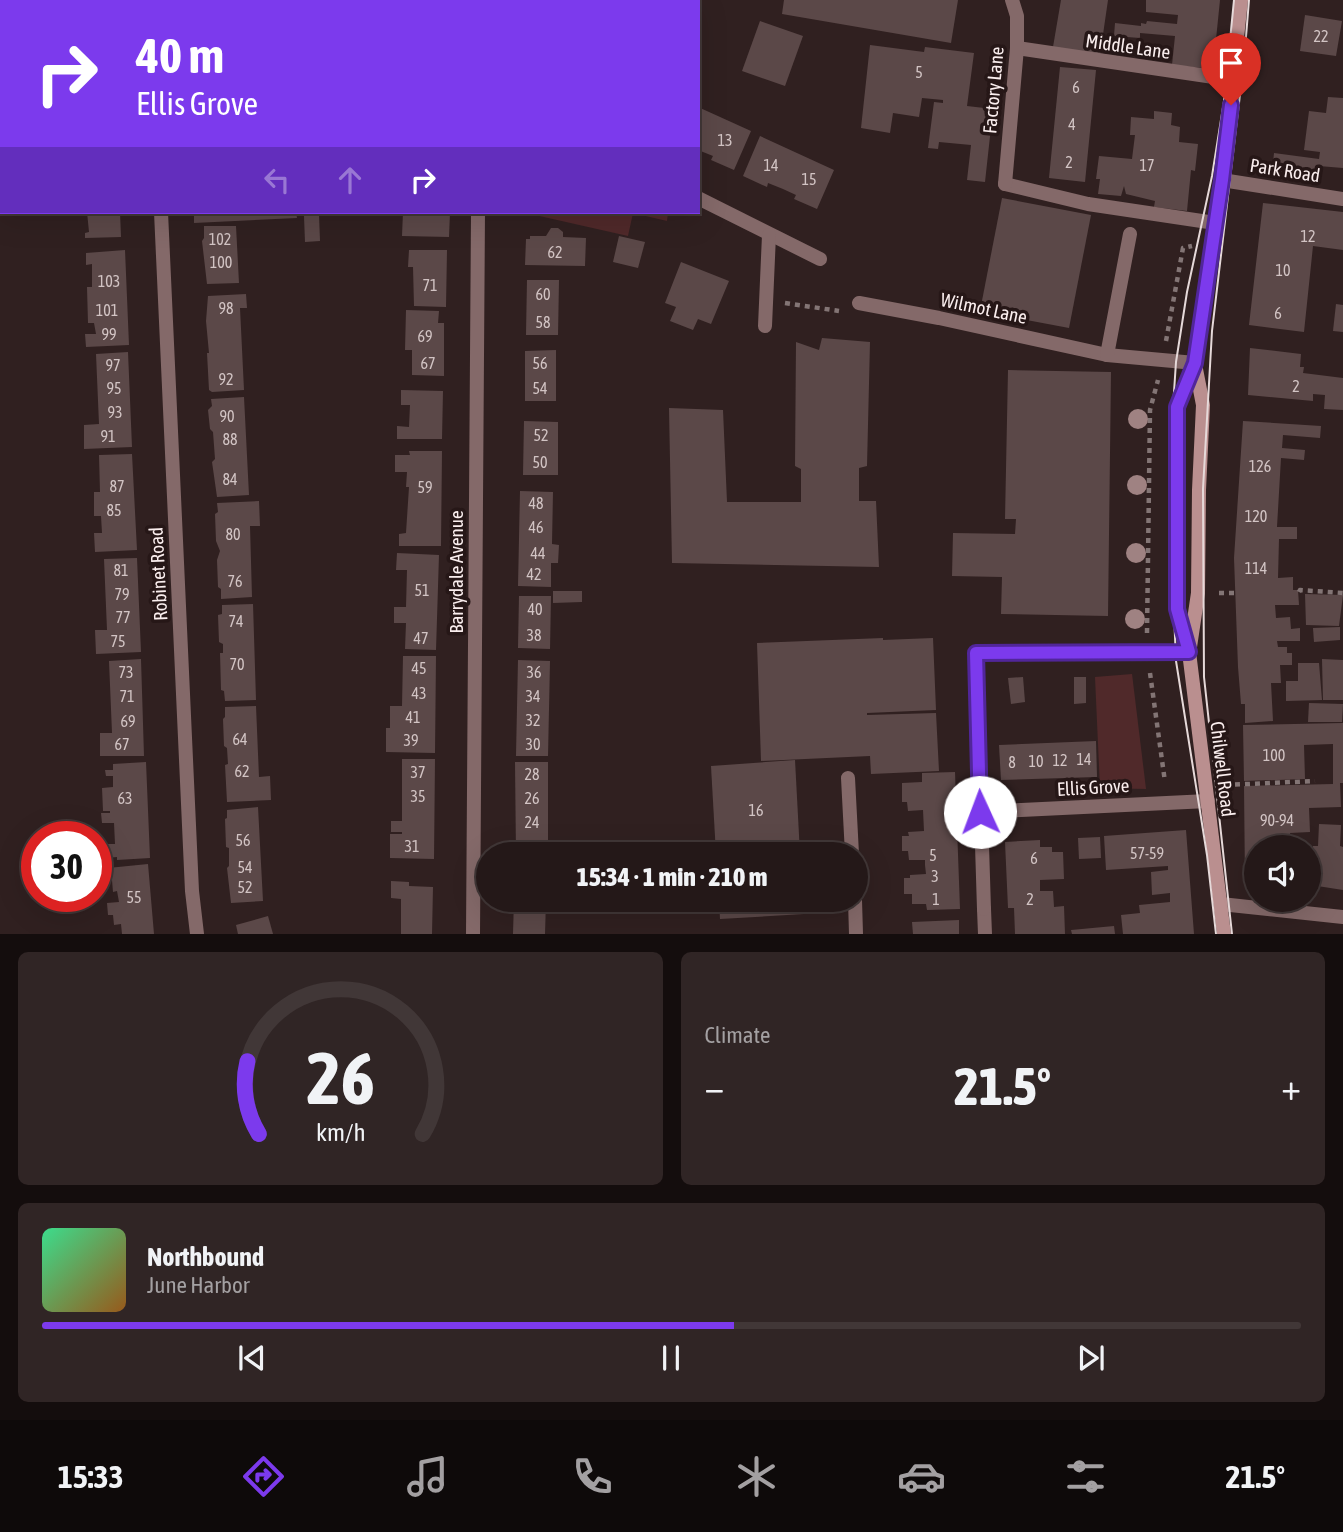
<!DOCTYPE html>
<html lang="en">
<head>
<meta charset="utf-8">
<style>
	body { margin:0; font-family:"Asap Condensed",sans-serif; background:#302525; color:#f1f3f6; height:100vh; display:flex; flex-direction:column; font-size:26px; white-space:nowrap }
	* { box-sizing:border-box; margin:0 }
	p { font-size:23px; color:#a3a0a2 }
	.icon { flex:none; width:38px; height:38px; fill:none; stroke:currentColor; stroke-width:2; stroke-linecap:round; stroke-linejoin:round }
	.map { position:relative; height:934px; overflow:hidden }
	.sheet { display:flex; flex-direction:column; gap:18px; padding:18px; background:#140d0d; flex:1 }
	.sheet>* { flex:none }
	.top-card { position:absolute; left:0px; top:0px; width:700px; height:214px; box-shadow:0 7px 28px #0002,0 0 0 2px #413737; background:#7c3aed; color:#fff; overflow:hidden }
	.controls { position:absolute; left:1244px; top:835px; display:grid; gap:14px }
	.controls a { display:grid; place-items:center; width:77px; height:77px; border-radius:50%; background:#241818; box-shadow:0 7px 28px #0002,0 0 0 2px #413737; font-size:35px }
	.speed { position:absolute; left:21px; top:821px; display:flex; gap:14px; font-size:35px; font-weight:700; text-align:center }
	.speed>* { display:grid; place-content:center; width:91px; height:91px; border-radius:50%; background:#241818; box-shadow:0 7px 28px #0002,0 0 0 2px #413737; line-height:1 }
	.speed .limit { border:10px solid #d22; background:#fff; color:#111 }
	.pin { position:absolute; display:grid; place-items:center; width:60px; height:60px; color:#fff; margin:-72px -30px; border-radius:50% 50% 50% 0; rotate:-45deg; box-shadow:0 0 7px #0007 }
	.pin .icon { rotate:45deg }
	.me { position:absolute; width:77px; margin:-38px; rotate:358deg; stroke-linejoin:round; filter:drop-shadow(0 0 5px #0008) }
	.turn { display:flex; align-items:center; gap:24px; height:147px; padding:0 21px; font-size:32px }
	.turn .icon { width:91px; height:91px; stroke-width:2.5 }
	.turn b { display:block; font-size:49px; line-height:60px }
	.lanes { display:flex; align-items:center; height:66px; padding:0 21px; background:#0003; justify-content:center; gap:35px; direction:ltr }
	.lanes .off { opacity:.35 }
	.big { font-size:52px; font-weight:800; line-height:1.1 }
	.sheet .tile { flex:1; display:flex; flex-direction:column; justify-content:center; gap:10px; min-width:0; padding:0 24px; border-radius:10px; background:#302525 }
	.sheet .dial { align-items:center; gap:0 }
	.dial svg { height:182px; overflow:visible; fill:none; stroke:#413737; stroke-width:7; stroke-linecap:round; text-anchor:middle }
	.dial text { fill:#f1f3f6; stroke:none }
	.song { display:flex; align-items:center; gap:21px }
	.cover { width:84px; height:84px; border-radius:10px; background:linear-gradient(135deg,hsl(150 70% 55%),hsl(30 70% 35%)) }
	.played { height:7px; border-radius:4px; background:linear-gradient(90deg,#7c3aed 55%,#413737 55%) }
	.keys { display:flex; justify-content:space-around; direction:ltr }
	.heat { display:flex; justify-content:space-between; align-items:center; font-size:38px; direction:ltr }
	.sheet .tiles { flex:1; display:grid; gap:18px; grid-template-columns:1fr 1fr }
	.tile:last-child { grid-column:span 2 }
	.trip { position:absolute; left:476px; top:842px; width:392px; height:70px; border-radius:35px; background:#241818; box-shadow:0 7px 28px #0002,0 0 0 2px #413737; font-weight:800; line-height:70px; text-align:center }
	.tabs { display:flex; height:112px; justify-content:space-around; align-items:center; background:#0e0a0a; color:#a3a0a2 }
	.tabs .icon { width:49px; height:49px }
	.tabs .on { color:#7c3aed }
	.tabs b { font-size:32px; color:#f1f3f6 }
	.map>svg:first-child { display:block }
	.green { fill:#50292a }
	.building { fill:#5b4848 }
	.lines { fill:none; stroke-linecap:round; stroke-linejoin:round }
	.path { stroke:#837575; stroke-width:4.5; stroke-dasharray:5 5; stroke-linecap:butt }
	.lane { stroke:#846969; stroke-width:14 }
	.street { stroke:#846969; stroke-width:14 }
	.secondary { stroke:#ba8f8f; stroke-width:14 }
	.tram { stroke:#e6d9d9; stroke-width:2 }
	.tree { fill:#9f8282 }
	.route-casing { stroke:#51269a; stroke-width:18 }
	.route { stroke:#7c3aed; stroke-width:12 }
	.labels { text-anchor:middle; stroke-width:7; stroke-linejoin:round; paint-order:stroke }
	.number-label { font-size:16px; fill:#d2c4c4 }
	.street-label { font-size:19px; fill:#faeeee; stroke:#261717 }
</style>
</head>
<body>
<div class="map">
<svg width="1343" height="934" viewBox="0 0 1343 934">
	<rect width="100%" height="100%" fill="#302020"/>
	<!-- green -->
	<g class="green">
		<polygon points="508,212 668,212 667,221 633,213 628,236 535,215"/>
		<polygon points="1132,674 1146,789 1100,788 1095,677"/>
	</g>
	<!-- building -->
	<g class="building">
		<polygon points="784,0 958,0 951,43 782,14"/>
		<polygon points="1061,0 1108,0 1100,55 1053,47"/>
		<polygon points="1146,0 1220,0 1213,69 1172,65 1175,36 1140,33 1140,38 1114,36 1115,23 1141,26 1141,23 1146,24 1147,21 1177,24 1178,15 1146,12"/>
		<polygon points="1305,15 1342,21 1336,56 1300,51"/>
		<polygon points="760,21 803,36 785,86 742,71"/>
		<polygon points="870,45 924,52 925,47 974,53 967,106 993,109 985,182 967,180 971,145 939,142 938,149 928,148 934,102 943,103 943,100 922,98 919,117 893,113 890,133 861,128"/>
		<polygon points="1060,67 1096,70 1085,182 1049,178"/>
		<polygon points="1328,97 1343,98 1343,168 1319,166 1317,178 1272,173 1274,153 1319,159 1320,152 1304,150 1309,111 1326,113"/>
		<polygon points="698,107 751,131 734,170 711,160 713,156 698,150"/>
		<polygon points="1154,111 1172,113 1171,125 1180,127 1179,142 1198,144 1195,171 1191,170 1187,211 1154,207 1155,201 1126,194 1124,186 1121,196 1098,194 1100,179 1096,179 1099,156 1132,159 1135,135 1130,135 1131,117 1154,119"/>
		<polygon points="760,136 834,170 817,209 794,199 796,195 783,189 768,183 767,187 743,176"/>
		<polygon points="1002,198 1091,215 1069,328 980,311"/>
		<polygon points="1263,203 1343,212 1343,250 1313,246 1304,332 1249,325"/>
		<polygon points="87,212 120,212 121,237 85,238 85,233 89,232"/>
		<polygon points="194,212 296,212 297,218 194,223"/>
		<polygon points="403,212 450,212 449,237 402,236"/>
		<polygon points="319,215 320,241 305,242 304,216"/>
		<polygon points="204,226 236,226 239,283 207,284 202,241 204,238"/>
		<polygon points="551,228 558,228 563,232 563,237 586,238 585,266 525,265 526,239 530,239 530,236 546,236"/>
		<polygon points="619,236 645,242 638,268 613,262"/>
		<polygon points="125,250 129,345 86,347 85,334 96,334 94,323 88,323 87,287 92,287 92,264 86,265 86,253"/>
		<polygon points="409,250 447,250 446,307 414,306 413,267 408,267"/>
		<polygon points="681,262 729,281 711,324 698,319 693,330 670,321 676,307 665,303"/>
		<polygon points="527,280 559,280 558,335 526,335"/>
		<polygon points="246,294 247,308 240,308 244,390 212,392 209,390 207,353 209,353 206,321 208,296"/>
		<polygon points="1336,304 1343,305 1343,332 1333,331"/>
		<polygon points="406,310 439,311 438,323 444,323 444,376 412,375 412,350 405,350"/>
		<polygon points="822,338 870,342 867,466 859,468 859,501 876,501 879,567 672,563 669,408 723,410 727,502 801,502 801,469 795,466 796,342 819,350"/>
		<polygon points="1250,348 1301,354 1300,367 1304,367 1303,373 1343,378 1343,410 1324,409 1325,395 1313,394 1313,401 1248,395"/>
		<polygon points="556,350 556,401 525,401 525,351"/>
		<polygon points="128,352 132,447 84,449 84,425 99,424 96,354"/>
		<polygon points="1008,370 1111,372 1108,616 1001,614 1002,577 952,576 953,533 1015,534 1016,519 1005,519"/>
		<polygon points="401,390 443,391 442,439 397,439 397,426 409,427 410,405 401,405"/>
		<polygon points="244,397 249,495 217,497 212,462 215,459 213,432 210,429 208,410 212,406 211,399"/>
		<polygon points="524,421 558,422 558,475 523,475"/>
		<polygon points="1243,421 1321,426 1320,438 1283,435 1282,448 1305,450 1304,460 1281,458 1277,527 1297,527 1297,539 1279,539 1278,578 1293,577 1293,590 1298,590 1299,605 1275,605 1276,618 1290,617 1291,629 1300,628 1300,641 1277,641 1278,647 1287,647 1287,653 1292,653 1292,665 1280,665 1281,683 1271,683 1273,721 1245,723 1245,704 1241,704 1238,667 1234,558"/>
		<polygon points="409,451 442,451 441,546 399,546 399,534 406,533 409,487 406,487 407,472 395,472 395,455 410,455"/>
		<polygon points="132,454 137,550 95,552 94,533 102,533 101,516 94,516 94,492 100,492 99,455"/>
		<polygon points="520,491 553,492 552,544 559,545 558,563 551,563 551,587 518,586"/>
		<polygon points="259,501 260,526 250,526 252,597 221,599 221,589 218,587 217,560 220,551 216,541 215,514 218,512 217,503"/>
		<polygon points="397,553 439,555 436,650 405,649 406,623 394,623 394,607 406,607 407,570 396,570"/>
		<polygon points="137,558 141,652 96,654 95,630 107,630 104,559"/>
		<polygon points="553,591 582,591 582,602 553,603"/>
		<polygon points="1305,594 1343,595 1339,626 1306,625"/>
		<polygon points="519,596 551,596 550,649 518,648"/>
		<polygon points="253,604 256,700 225,701 224,691 221,690 220,653 223,653 223,644 219,642 218,615 222,614 222,605"/>
		<polygon points="1340,627 1340,640 1314,642 1313,628"/>
		<polygon points="883,638 883,640 933,638 936,710 867,713 867,715 936,713 939,771 871,774 870,756 761,761 757,643"/>
		<polygon points="403,656 436,656 435,753 386,752 386,728 390,728 390,706 402,706"/>
		<polygon points="141,659 144,756 100,756 100,733 112,733 109,661"/>
		<polygon points="1322,659 1343,660 1343,700 1323,700"/>
		<polygon points="518,660 550,661 548,756 516,756"/>
		<polygon points="1298,663 1319,663 1322,700 1286,701 1286,681 1298,681"/>
		<polygon points="1023,677 1025,702 1011,704 1008,678"/>
		<polygon points="1074,677 1086,677 1086,703 1074,704"/>
		<polygon points="1309,703 1343,704 1342,722 1308,722"/>
		<polygon points="256,706 259,777 270,776 271,800 227,802 225,765 228,764 227,748 224,746 223,719 225,717 225,707"/>
		<polygon points="1343,723 1343,783 1340,783 1341,807 1309,808 1310,832 1290,833 1290,842 1307,841 1307,847 1256,847 1256,883 1245,883 1244,786 1333,784 1333,744 1304,745 1305,779 1244,781 1243,725"/>
		<polygon points="1096,741 1097,777 1001,780 999,745"/>
		<polygon points="402,759 435,759 434,859 390,858 390,834 402,834 402,832 391,832 391,821 402,821"/>
		<polygon points="795,760 800,854 716,854 711,766"/>
		<polygon points="146,762 150,858 117,860 117,857 105,858 105,844 115,844 114,823 102,823 101,813 110,813 110,811 103,811 102,788 113,787 113,776 106,776 105,770 113,770 113,764"/>
		<polygon points="515,762 548,762 548,854 516,854"/>
		<polygon points="955,772 960,909 927,910 926,904 912,904 912,894 904,894 904,878 910,878 910,875 926,874 925,865 925,860 909,860 908,851 902,851 902,836 909,836 908,832 924,831 923,810 908,811 907,802 902,802 902,783 922,782 922,773"/>
		<polygon points="258,807 263,901 231,903 227,868 229,866 229,848 226,847 225,819 227,818 227,810"/>
		<polygon points="1319,824 1341,825 1340,846 1343,847 1343,890 1311,885 1313,846 1318,846"/>
		<polygon points="1186,830 1194,934 1123,934 1121,915 1140,913 1139,905 1170,902 1170,893 1152,895 1151,872 1168,870 1168,866 1106,870 1104,836"/>
		<polygon points="1100,837 1101,858 1079,859 1078,838"/>
		<polygon points="1040,840 1040,847 1052,847 1052,852 1063,852 1064,879 1040,880 1040,891 1053,891 1054,907 1064,906 1065,934 1015,934 1014,908 1008,908 1005,842"/>
		<polygon points="148,864 154,934 122,934 121,924 114,925 113,915 108,915 107,903 119,902 117,891 113,892 112,880 110,881 108,868"/>
		<polygon points="391,881 409,882 409,886 433,887 432,934 401,934 401,899 391,898"/>
		<polygon points="514,900 546,900 545,934 513,934"/>
		<polygon points="719,900 803,900 804,914 720,919"/>
		<polygon points="268,916 273,934 238,934 236,925"/>
		<polygon points="959,920 959,934 913,934 912,922"/>
		<polygon points="1114,926 1115,934 1072,934 1071,930"/>
	</g>
	<g class="lines">
		<!-- path -->
		<g class="path">
			<polyline points="785,303 839,311"/>
			<polyline points="1166,341 1183,248 1192,246"/>
			<polyline points="1299,592 1300,590 1343,593"/>
			<polyline points="1219,593 1235,593"/>
			<polyline points="1147,633 1150,410 1158,380"/>
			<polyline points="1150,673 1165,782"/>
			<polyline points="1225,785 1315,781"/>
		</g>
		<!-- lane -->
		<g class="lane">
			<polyline points="192,2 192,0"/>
			<polyline points="1017,48 1234,80"/>
			<polyline points="1005,184 1088,204 1215,223"/>
			<polyline points="859,303 939,318 1107,355 1195,363"/>
			<polyline points="1107,355 1130,234"/>
			<polyline points="848,778 852,854"/>
			<polyline points="855,900 856,934"/>
			<polyline points="984,909 985,934"/>
		</g>
		<!-- street -->
		<g class="street">
			<polyline points="439,2 439,0"/>
			<polyline points="0,11 2,12"/>
			<polyline points="1222,180 1343,199"/>
			<polyline points="1005,184 1017,48 1017,16 1012,0"/>
			<polyline points="698,198 820,259"/>
			<polyline points="161,212 192,891 197,934"/>
			<polyline points="765,326 769,235"/>
			<polyline points="980,812 1208,801"/>
			<polyline points="1221,904 1343,917"/>
			<polyline points="984,909 976,653 1189,652"/>
			<polyline points="473,934 478,212"/>
		</g>
		<!-- secondary -->
		<g class="secondary">
			<polyline points="1190,647 1198,593 1199,490 1203,405 1195,364"/>
			<polyline points="1224,934 1189,652 1177,609 1175,541 1177,407 1195,363 1222,180 1241,0"/>
		</g>
		<!-- tram -->
		<g class="tram">
			<polyline points="1216,934 1207,855 1176,661 1171,541 1173,407 1176,362 1187,292 1212,176 1224,101 1234,0"/>
			<polyline points="1232,934 1204,677 1203,489 1212,331 1244,61 1249,0"/>
		</g>
	</g>
	<!-- trees -->
	<g class="tree">
		<circle cx="1138" cy="419" r="10"/>
		<circle cx="1137" cy="485" r="10"/>
		<circle cx="1136" cy="553" r="10"/>
		<circle cx="1135" cy="619" r="10"/>
	</g>
	<g class="lines">
		<!-- route casing -->
		<g class="route-casing">
			<polyline id="route" points="980,812 976,653 1189,652 1177,609 1177,407 1195,363 1222,180 1231,105"/>
		</g>
		<!-- route -->
		<use href="#route" class="route"/>
	</g>
	<g class="labels">
		<!-- number labels -->
		<g class="number-label">
			<text x="1321" y="42">22</text>
			<text x="919" y="78">5</text>
			<text x="1076" y="93">6</text>
			<text x="1072" y="130">4</text>
			<text x="725" y="146">13</text>
			<text x="1069" y="168">2</text>
			<text x="771" y="171">14</text>
			<text x="1147" y="171">17</text>
			<text x="809" y="185">15</text>
			<text x="1308" y="242">12</text>
			<text x="220" y="245">102</text>
			<text x="555" y="258">62</text>
			<text x="221" y="268">100</text>
			<text x="1283" y="276">10</text>
			<text x="109" y="287">103</text>
			<text x="430" y="291">71</text>
			<text x="543" y="300">60</text>
			<text x="226" y="314">98</text>
			<text x="107" y="316">101</text>
			<text x="1278" y="319">6</text>
			<text x="543" y="328">58</text>
			<text x="109" y="340">99</text>
			<text x="425" y="342">69</text>
			<text x="428" y="369">67</text>
			<text x="540" y="369">56</text>
			<text x="113" y="371">97</text>
			<text x="226" y="385">92</text>
			<text x="1296" y="392">2</text>
			<text x="114" y="394">95</text>
			<text x="540" y="394">54</text>
			<text x="115" y="418">93</text>
			<text x="227" y="422">90</text>
			<text x="541" y="441">52</text>
			<text x="108" y="442">91</text>
			<text x="230" y="445">88</text>
			<text x="540" y="468">50</text>
			<text x="1260" y="472">126</text>
			<text x="230" y="485">84</text>
			<text x="117" y="492">87</text>
			<text x="425" y="493">59</text>
			<text x="536" y="509">48</text>
			<text x="114" y="516">85</text>
			<text x="1256" y="522">120</text>
			<text x="536" y="533">46</text>
			<text x="233" y="540">80</text>
			<text x="538" y="559">44</text>
			<text x="1256" y="574">114</text>
			<text x="121" y="576">81</text>
			<text x="534" y="580">42</text>
			<text x="235" y="587">76</text>
			<text x="422" y="596">51</text>
			<text x="122" y="600">79</text>
			<text x="535" y="615">40</text>
			<text x="123" y="623">77</text>
			<text x="236" y="627">74</text>
			<text x="534" y="641">38</text>
			<text x="421" y="644">47</text>
			<text x="118" y="647">75</text>
			<text x="237" y="670">70</text>
			<text x="419" y="674">45</text>
			<text x="126" y="678">73</text>
			<text x="534" y="678">36</text>
			<text x="419" y="699">43</text>
			<text x="127" y="702">71</text>
			<text x="533" y="702">34</text>
			<text x="413" y="723">41</text>
			<text x="533" y="726">32</text>
			<text x="128" y="727">69</text>
			<text x="240" y="745">64</text>
			<text x="411" y="746">39</text>
			<text x="122" y="750">67</text>
			<text x="533" y="750">30</text>
			<text x="1274" y="761">100</text>
			<text x="1084" y="765">14</text>
			<text x="1060" y="766">12</text>
			<text x="1036" y="767">10</text>
			<text x="1012" y="768">8</text>
			<text x="242" y="777">62</text>
			<text x="418" y="778">37</text>
			<text x="532" y="780">28</text>
			<text x="418" y="802">35</text>
			<text x="125" y="804">63</text>
			<text x="532" y="804">26</text>
			<text x="756" y="816">16</text>
			<text x="1277" y="826">90-94</text>
			<text x="532" y="828">24</text>
			<text x="243" y="846">56</text>
			<text x="412" y="852">31</text>
			<text x="1147" y="859">57-59</text>
			<text x="933" y="861">5</text>
			<text x="1034" y="864">6</text>
			<text x="245" y="873">54</text>
			<text x="935" y="882">3</text>
			<text x="245" y="893">52</text>
			<text x="134" y="903">55</text>
			<text x="936" y="905">1</text>
			<text x="1030" y="905">2</text>
		</g>
		<!-- street labels -->
		<g class="street-label">
			<text transform="translate(1128 46) rotate(8)" y="7">Middle Lane</text>
			<text transform="translate(993 90) rotate(-85)" y="7">Factory Lane</text>
			<text transform="translate(1285 170) rotate(9)" y="7">Park Road</text>
			<text transform="translate(984 308) rotate(12)" y="7">Wilmot Lane</text>
			<text transform="translate(456 572) rotate(-90)" y="7">Barrydale Avenue</text>
			<text transform="translate(158 574) rotate(-93)" y="7">Robinet Road</text>
			<text transform="translate(1223 769) rotate(83)" y="7">Chilwell Road</text>
			<text transform="translate(1093 787) rotate(-3)" y="7">Ellis Grove</text>
		</g>
	</g>
</svg>
<div class="controls">
<a><svg class="icon" aria-label="sound" viewBox="0 0 24 24"><path d="M4 9h4l5-4v14l-5-4H4zM17 9q2 3 0 6"/></svg></a>
</div>
<div class="speed"><div class="limit">30</div></div>
<div class="pin" style="left:1231px;top:105px;background:#d93025"><svg class="icon" aria-label="arrive" viewBox="0 0 24 24"><path d="M6 21V4h12l-3 4 3 4H6"/></svg></div>
<svg class="me" style="left:980px;top:812px" viewBox="-20 -20 40 40"><circle r="19" fill="#fff"/><path d="M0-13L10 11 0 6-10 11z" fill="#7c3aed"/></svg>
<div class="trip">15:34 · 1 min · 210 m</div>
<div class="top-card">
<div class="turn"><svg class="icon" aria-label="right" viewBox="0 0 24 24"><path d="M7 20v-9h11M14 6l5 5-5 5"/></svg><div><b>40 m</b>Ellis Grove</div></div>
<div class="lanes"><svg class="icon off" aria-label="left" viewBox="0 0 24 24"><path d="M17 20v-9H6M10 6l-5 5 5 5"/></svg><svg class="icon off" aria-label="ahead" viewBox="0 0 24 24"><path d="M12 20V5M6 11l6-6 6 6"/></svg><svg class="icon" aria-label="right" viewBox="0 0 24 24"><path d="M7 20v-9h11M14 6l5 5-5 5"/></svg></div>
</div>
</div>
<section class="sheet">
<div class="tiles">
<div class="tile dial"><svg viewBox="0 0 100 80">
<path d="M14 69A42 42 0 1 1 86 69"/>
<path d="M14 69A42 42 0 0 1 9 37" stroke="#7c3aed"/>
<text x="50" y="56" font-size="32" font-weight="700">26</text>
<text x="50" y="72" font-size="11">km/h</text>
</svg></div>
<div class="tile"><p>Climate</p>
<div class="heat"><a>−</a><b class="big">21.5°</b><a>+</a></div>
</div>
<div class="tile">
<div class="song"><i class="cover"></i><div><b>Northbound</b><p>June Harbor</p></div></div>
<div class="played"></div>
<div class="keys"><svg class="icon" aria-label="previous" viewBox="0 0 24 24"><path d="M18 5L8 12l10 7zM5 5v14"/></svg><svg class="icon" aria-label="pause" viewBox="0 0 24 24"><path d="M8 5v14M16 5v14"/></svg><svg class="icon" aria-label="next" viewBox="0 0 24 24"><path d="M6 5l10 7-10 7zM19 5v14"/></svg></div>
</div>
</div>
</section>
<nav class="tabs">
<b>15:33</b>
<svg class="icon on" aria-label="directions" viewBox="0 0 24 24"><path d="M12 3l9 9-9 9-9-9zM9 14v-3h6M13 9l2 2-2 2"/></svg>
<svg class="icon" aria-label="music" viewBox="0 0 24 24"><path d="M9 18V5l10-2v13"/><circle cx="6" cy="18" r="3"/><circle cx="16" cy="16" r="3"/></svg>
<svg class="icon" aria-label="phone" viewBox="0 0 24 24"><path d="M5 4h4l2 5-3 2q2 4 5 5l2-3 5 2v4C11 20 4 13 5 4z"/></svg>
<svg class="icon" aria-label="climate" viewBox="0 0 24 24"><path d="M12 3v18M4 7l16 10M4 17L20 7"/></svg>
<svg class="icon" aria-label="car" viewBox="0 0 24 24"><path d="M5 17H2v-5l4-1 3-4h7l3 4 3 1v5h-3M9 17h6M6 11h13"/><circle cx="7" cy="17" r="2"/><circle cx="17" cy="17" r="2"/></svg>
<svg class="icon" aria-label="filters" viewBox="0 0 24 24"><path d="M4 7h16M4 17h16"/><circle cx="9" cy="7" r="2"/><circle cx="15" cy="17" r="2"/></svg>
<b>21.5°</b>
</nav>
</body>
</html>
